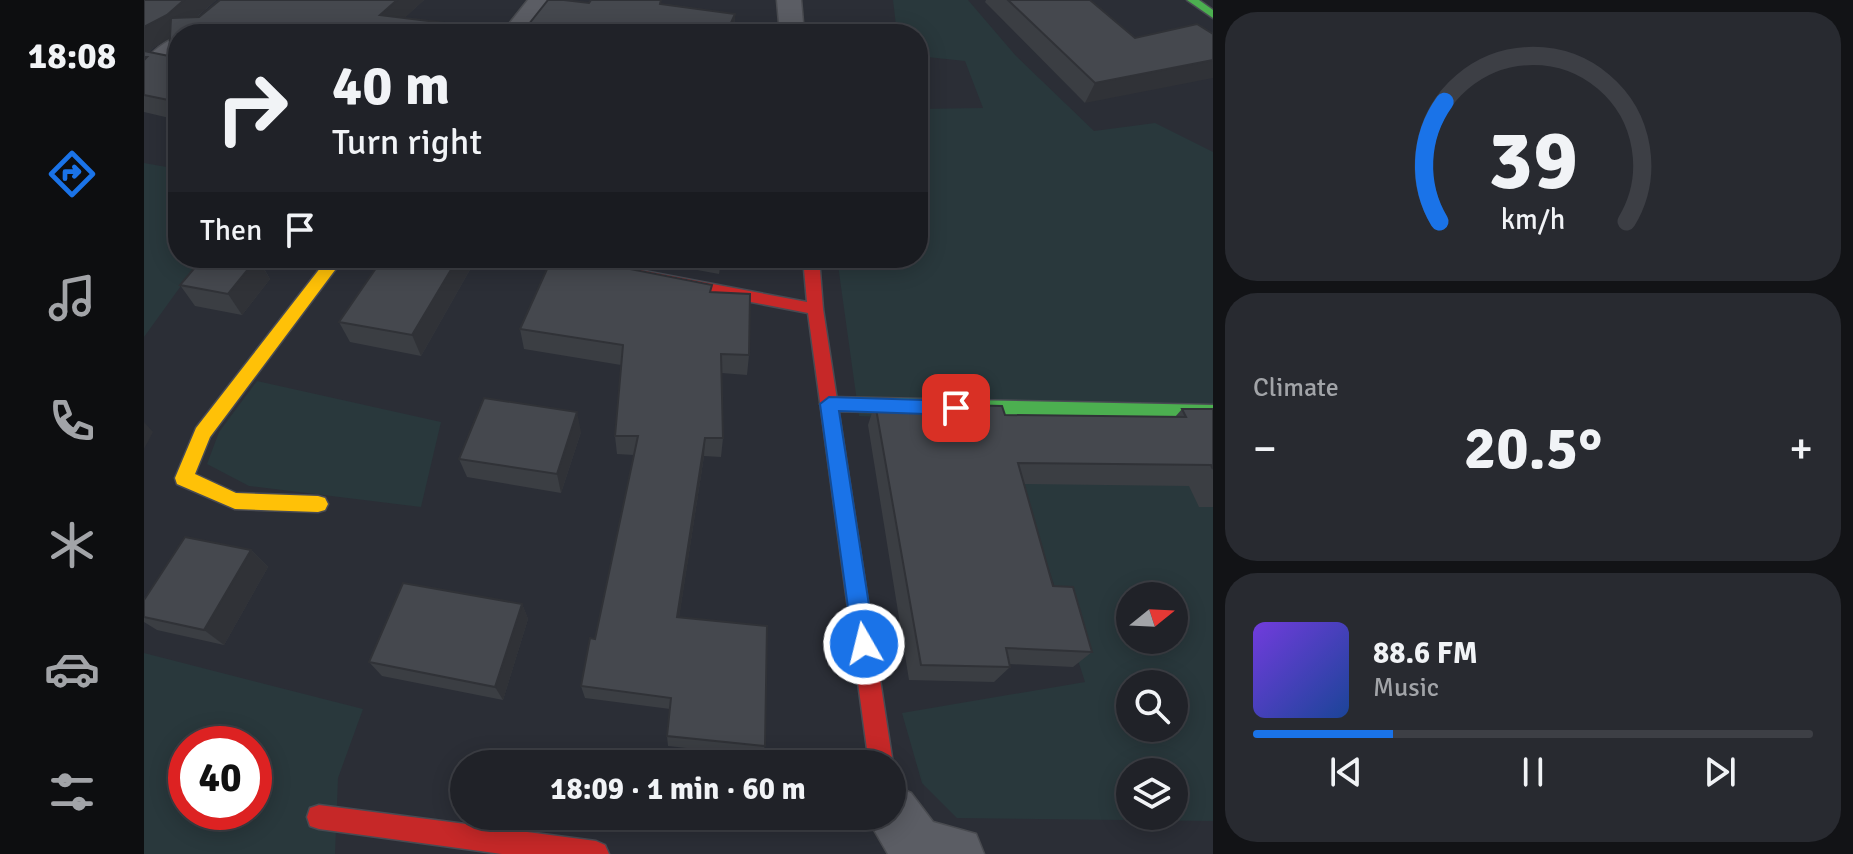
<!DOCTYPE html>
<html lang="en">
<head>
<meta charset="utf-8">
<style>
	body { margin:0; font-family:Signika,sans-serif; background:#282a30; color:#f1f3f6; height:100vh; display:flex; flex-direction:column; font-size:30px; white-space:nowrap }
	* { box-sizing:border-box; margin:0 }
	p { font-size:26px; color:#a2a4a8 }
	.icon { flex:none; width:44px; height:44px; fill:none; stroke:currentColor; stroke-width:2; stroke-linecap:round; stroke-linejoin:round }
	.map { position:relative; flex:1; overflow:hidden }
	.details { display:flex; flex-direction:column; gap:12px; padding:12px; background:#121316; width:640px }
	.details>* { flex:none }
	.top-card { position:absolute; left:24px; top:24px; width:760px; height:244px; border-radius:32px; box-shadow:0 4px 20px #0003,0 0 0 2px #3d3f45; background:#202228; color:#f1f3f6; overflow:hidden }
	.needle { width:52px; rotate:72deg }
	.buttons { position:absolute; left:972px; top:582px; display:grid; gap:16px }
	.buttons a { display:grid; place-items:center; width:72px; height:72px; border-radius:50%; background:#202228; box-shadow:0 4px 20px #0003,0 0 0 2px #3d3f45; font-size:40px }
	.speed { position:absolute; left:24px; top:726px; display:flex; gap:16px; font-size:40px; font-weight:700; text-align:center }
	.speed>* { display:grid; place-content:center; width:104px; height:104px; border-radius:50%; background:#202228; box-shadow:0 4px 20px #0003,0 0 0 2px #3d3f45; line-height:1 }
	.speed .limit { border:12px solid #d22; background:#fff; color:#111 }
	.pin { position:absolute; display:grid; place-items:center; width:68px; height:68px; color:#fff; margin:-34px; border-radius:16px; box-shadow:0 4px 12px #0006 }
	.me { position:absolute; width:88px; margin:-44px; rotate:352deg; stroke-linejoin:round; filter:drop-shadow(0 0 6px #0008) }
	.turn { display:flex; align-items:center; gap:28px; height:168px; padding:0 32px; font-size:36px }
	.turn .icon { width:104px; height:104px; stroke-width:2.5 }
	.turn b { display:block; font-size:56px; line-height:68px }
	.then { display:flex; align-items:center; height:76px; padding:0 32px; background:#0003; gap:16px; font-size:30px }
	.big { font-size:60px; font-weight:800; line-height:1.1 }
	.details .card { flex:1; display:flex; flex-direction:column; justify-content:center; gap:12px; min-width:0; padding:0 28px; border-radius:32px; background:#282a30 }
	.details .dial { align-items:center; gap:0 }
	.dial svg { height:208px; overflow:visible; fill:none; stroke:#3d3f45; stroke-width:7; stroke-linecap:round; text-anchor:middle }
	.dial text { fill:#f1f3f6; stroke:none }
	.song { display:flex; align-items:center; gap:24px }
	.cover { width:96px; height:96px; border-radius:12px; background:linear-gradient(135deg,hsl(260 70% 55%),hsl(220 70% 35%)) }
	.played { height:8px; border-radius:4px; background:linear-gradient(90deg,#1a73e8 25%,#3d3f45 25%) }
	.keys { display:flex; justify-content:space-around; direction:ltr }
	.heat { display:flex; justify-content:space-between; align-items:center; font-size:44px; direction:ltr }
	.trip { position:absolute; left:306px; top:750px; width:456px; height:80px; border-radius:40px; background:#202228; box-shadow:0 4px 20px #0003,0 0 0 2px #3d3f45; font-weight:800; line-height:80px; text-align:center }
	main { display:flex; flex:1; min-height:0 }
	.menu { display:flex; flex-direction:column; width:144px; justify-content:space-around; align-items:center; background:#0d0e10; color:#a2a4a8 }
	.menu .icon { width:56px; height:56px }
	.menu .selected { color:#1a73e8 }
	.menu b { font-size:36px; color:#f1f3f6 }
	.map>svg:first-child { display:block }
	.green { fill:#29383c; fill-rule:evenodd }
	.lines { fill:none; stroke-linecap:round; stroke-linejoin:round }
	.street-casing { stroke:#494b50; stroke-width:3 }
	.fast-casing { stroke:#494b53; stroke-width:3 }
	.slow-casing { stroke:#494b53; stroke-width:3 }
	.jam-casing { stroke:#494b53; stroke-width:3 }
	.street { fill:#5b5d64; fill-rule:evenodd }
	.fast { fill:#4caf50; fill-rule:evenodd }
	.slow { fill:#ffc107; fill-rule:evenodd }
	.jam { fill:#c62828; fill-rule:evenodd }
	.wall { fill:#3b3e43; fill-rule:evenodd }
	.shaded-wall { fill:#303237 }
	.building { fill:#45484e; stroke:#303237; stroke-width:2 }
	.route { fill:#1a73e8; stroke:#114b97; stroke-width:2 }
</style>
</head>
<body>
<main>
<nav class="menu">
<b>18:08</b>
<svg class="icon selected" aria-label="directions" viewBox="0 0 24 24"><path d="M12 3l9 9-9 9-9-9zM9 14v-3h6M13 9l2 2-2 2"/></svg>
<svg class="icon" aria-label="music" viewBox="0 0 24 24"><path d="M9 18V5l10-2v13"/><circle cx="6" cy="18" r="3"/><circle cx="16" cy="16" r="3"/></svg>
<svg class="icon" aria-label="phone" viewBox="0 0 24 24"><path d="M5 4h4l2 5-3 2q2 4 5 5l2-3 5 2v4C11 20 4 13 5 4z"/></svg>
<svg class="icon" aria-label="climate" viewBox="0 0 24 24"><path d="M12 3v18M4 7l16 10M4 17L20 7"/></svg>
<svg class="icon" aria-label="car" viewBox="0 0 24 24"><path d="M5 17H2v-5l4-1 3-4h7l3 4 3 1v5h-3M9 17h6M6 11h13"/><circle cx="7" cy="17" r="2"/><circle cx="17" cy="17" r="2"/></svg>
<svg class="icon" aria-label="filters" viewBox="0 0 24 24"><path d="M4 7h16M4 17h16"/><circle cx="9" cy="7" r="2"/><circle cx="15" cy="17" r="2"/></svg>
</nav>
<div class="map">
<svg width="1069" height="854" viewBox="0 0 1069 854">
	<rect width="100%" height="100%" fill="#2b2e36"/>
	<!-- green -->
	<g class="green">
		<path d="M749,0H824L872,56L950,131L1011,123L1069,152V821L813,818L778,783L758,713L941,682L858,422L715,416L693,258H774V109L839,108L821,61L774,56V34H753ZM986,596H1030V640H986ZM986,684H1030V728H986ZM986,772H1030V816H986Z"/>
		<polygon points="0,163 34,169 34,258 57,258 0,337"/>
		<polygon points="113,381 297,422 277,507 105,486 63,464 75,432"/>
		<path d="M0,653L219,709L194,778L191,854H0ZM42,744H110V812H42Z"/>
	</g>
	<g class="lines">
		<!-- street casing -->
		<g class="street-casing">
			<g id="street">
				<polygon points="384,0 409,0 382,34 357,34"/>
				<polygon points="633,0 657,0 660,34 636,34"/>
				<path d="M34,37V73L4,67L0,62C8,51 21,41 34,37Z"/>
				<polygon points="748,785 767,793 789,822 832,834 840,854 744,854 722,816 748,816"/>
			</g>
		</g>
		<!-- fast casing -->
		<g class="fast-casing">
			<g id="fast">
				<polygon points="1043,0 1055,0 1069,10 1069,18"/>
				<polygon points="685,397 1069,405 1069,419 685,411 679,409 676,404 679,399"/>
			</g>
		</g>
		<!-- slow casing -->
		<g class="slow-casing">
			<polygon id="slow" points="184,258 200,258 66,437 51,474 92,493 174,496 181,498 184,504 181,510 174,512 91,509 33,484 31,478 52,428"/>
		</g>
		<!-- jam casing -->
		<g class="jam-casing">
			<g id="jam">
				<polygon points="397,258 432,258 663,302 659,258 675,258 679,309 749,764 748,766 725,764 664,313 405,263"/>
				<polygon points="175,805 452,841 461,845 465,854 358,854 175,829 166,826 163,817 166,808"/>
			</g>
		</g>
		<!-- street -->
		<use href="#street" class="street"/>
		<!-- fast -->
		<use href="#fast" class="fast"/>
		<!-- slow -->
		<use href="#slow" class="slow"/>
		<!-- jam -->
		<use href="#jam" class="jam"/>
	</g>
	<!-- wall -->
	<g class="wall">
		<path d="M0,0H72L53,17H55L76,0H280L260,18L309,24L311,34H34V120L0,112ZM26,38L25,56L5,52L9,48Z"/>
		<polygon points="842,0 946,0 991,38 941,103 841,2"/>
		<polygon points="445,3 521,4 591,14 590,34 382,34 381,29"/>
		<polygon points="34,123 34,147 24,131"/>
		<polygon points="59,258 114,258 126,279 98,315 51,306 36,285"/>
		<polygon points="239,258 326,258 328,266 277,356 206,342 195,322"/>
		<polygon points="488,258 579,258 575,274"/>
		<polygon points="568,293 605,355 603,375 578,373 579,438 577,457 560,456 535,617 621,746 617,756 524,746 523,736 526,709 441,698 437,686 451,639 490,455 473,454 471,436 477,365 380,349 376,329"/>
		<polygon points="731,403 861,415 1031,417 1038,409 1069,409 1069,507 1055,507 1045,486 880,484 909,586 948,652 929,667 865,664 866,667 850,682 765,680 724,425"/>
		<polygon points="437,432 417,493 323,477 315,459"/>
		<polygon points="107,550 124,567 80,645 13,630 0,622 0,600"/>
		<polygon points="378,604 384,619 359,700 238,676 225,662"/>
	</g>
	<!-- shaded-wall -->
	<g class="shaded-wall">
		<polygon points="40,0 72,0 33,34 9,48 0,57 0,27"/>
		<polygon points="253,0 280,0 243,34 236,15"/>
		<polygon points="591,14 590,34 582,34"/>
		<polygon points="309,24 311,34 301,34"/>
		<polygon points="1069,60 1069,78 941,103 951,83"/>
		<polygon points="113,258 126,279 98,315 84,294"/>
		<polygon points="314,258 326,258 328,266 277,356 268,335"/>
		<polygon points="576,258 579,258 575,274"/>
		<polygon points="433,412 437,432 417,493 413,474"/>
		<polygon points="0,422 9,432 0,449"/>
		<polygon points="561,438 560,456 533,632 533,617"/>
		<polygon points="107,550 124,567 80,645 60,630"/>
		<polygon points="378,604 384,619 359,700 351,687"/>
	</g>
	<!-- building -->
	<g class="building">
		<polygon points="0,0 40,0 23,15 0,27"/>
		<polygon points="76,0 253,0 236,15 309,24 301,34 34,34 34,102 0,95 0,60 3,57 0,57 0,51 25,56 27,18 55,17"/>
		<polygon points="404,0 420,0 445,3 447,0 517,0 516,4 591,14 582,34 411,34 411,33 381,29"/>
		<polygon points="864,0 946,0 991,38 1053,24 1069,34 1069,60 951,83"/>
		<polygon points="34,123 34,133 24,131"/>
		<polygon points="59,258 113,258 84,294 36,285"/>
		<polygon points="239,258 314,258 268,335 195,322"/>
		<polygon points="408,258 430,258 568,285 566,292 606,294 605,355 577,354 579,438 561,438 533,617 623,626 621,746 523,736 527,698 437,686 446,638 451,639 494,436 471,436 479,345 376,329"/>
		<polygon points="340,398 433,412 413,474 315,459"/>
		<polygon points="731,403 858,406 861,415 1042,417 1038,409 1069,409 1069,469 1067,465 874,463 909,586 929,587 948,652 862,648 866,667 777,665"/>
		<polygon points="41,537 107,550 60,630 0,617 0,600"/>
		<polygon points="259,583 378,604 351,687 225,662"/>
	</g>
	<!-- route -->
	<polygon class="route" points="685,397 812,401 821,408 812,415 695,411 731,644 728,652 720,655 712,652 709,644 676,404"/>
</svg>
<div class="buttons">
<a><svg class="needle" viewBox="-14 -14 28 28"><path d="M0-13l5 13h-10z" fill="#e53935"/><path d="M0 13l5-13h-10z" fill="#a2a4a8"/></svg></a>
<a><svg class="icon" aria-label="search" viewBox="0 0 24 24"><circle cx="10" cy="10" r="6"/><path d="M15 15l6 6"/></svg></a>
<a><svg class="icon" aria-label="layers" viewBox="0 0 24 24"><path d="M12 4l9 5-9 5-9-5zM3 14l9 5 9-5"/></svg></a>
</div>
<div class="speed"><div class="limit">40</div></div>
<div class="pin" style="left:812px;top:408px;background:#d93025"><svg class="icon" aria-label="arrive" viewBox="0 0 24 24"><path d="M6 21V4h12l-3 4 3 4H6"/></svg></div>
<svg class="me" style="left:720px;top:644px" viewBox="-20 -20 40 40"><circle r="17" fill="#1a73e8" stroke="#fff" stroke-width="3"/><path d="M0-11L8 9 0 5-8 9z" fill="#fff"/></svg>
<div class="trip">18:09 · 1 min · 60 m</div>
<div class="top-card">
<div class="turn"><svg class="icon" aria-label="right" viewBox="0 0 24 24"><path d="M7 20v-9h11M14 6l5 5-5 5"/></svg><div><b>40 m</b>Turn right</div></div>
<div class="then">Then<svg class="icon" aria-label="arrive" viewBox="0 0 24 24"><path d="M6 21V4h12l-3 4 3 4H6"/></svg></div>
</div>
</div>
<section class="details">
<div class="card dial"><svg viewBox="0 0 100 80">
<path d="M14 69A42 42 0 1 1 86 69"/>
<path d="M14 69A42 42 0 0 1 16 23" stroke="#1a73e8"/>
<text x="50" y="56" font-size="32" font-weight="700">39</text>
<text x="50" y="72" font-size="11">km/h</text>
</svg></div>
<div class="card"><p>Climate</p>
<div class="heat"><a>−</a><b class="big">20.5°</b><a>+</a></div>
</div>
<div class="card">
<div class="song"><i class="cover"></i><div><b>88.6 FM</b><p>Music</p></div></div>
<div class="played"></div>
<div class="keys"><svg class="icon" aria-label="previous" viewBox="0 0 24 24"><path d="M18 5L8 12l10 7zM5 5v14"/></svg><svg class="icon" aria-label="pause" viewBox="0 0 24 24"><path d="M8 5v14M16 5v14"/></svg><svg class="icon" aria-label="next" viewBox="0 0 24 24"><path d="M6 5l10 7-10 7zM19 5v14"/></svg></div>
</div>
</section>
</main>
</body>
</html>
